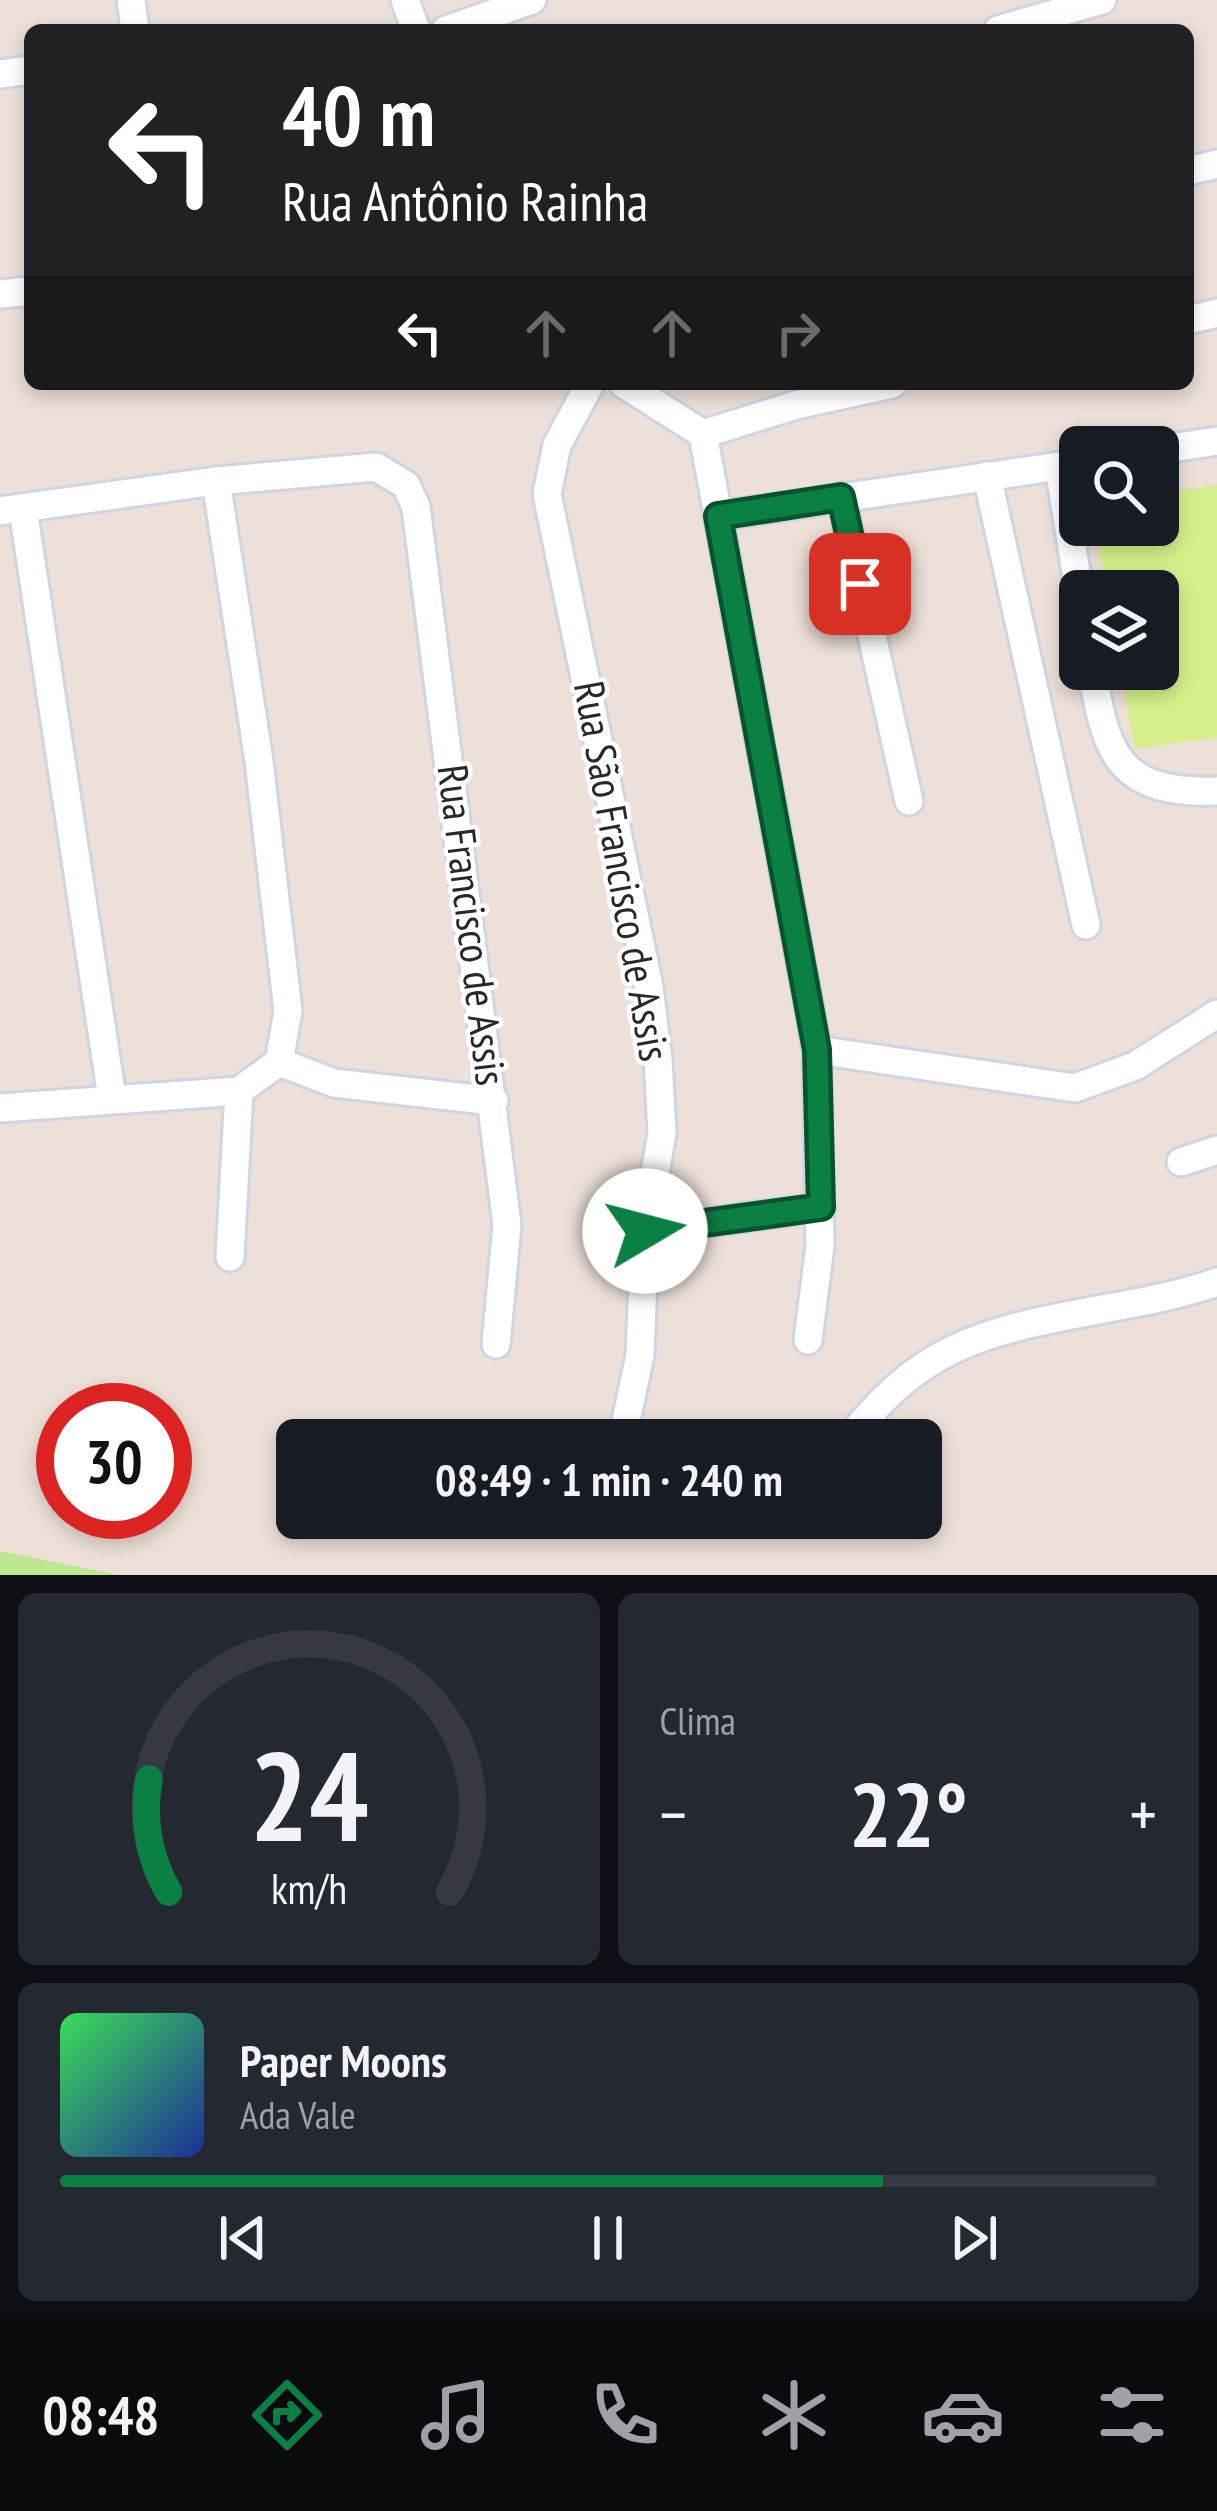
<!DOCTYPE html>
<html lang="pt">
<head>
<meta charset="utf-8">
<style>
	body { margin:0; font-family:"PT Sans Narrow",sans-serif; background:#242831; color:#f1f3f6; height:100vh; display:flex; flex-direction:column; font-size:45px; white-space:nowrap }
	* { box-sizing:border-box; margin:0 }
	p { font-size:39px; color:#9ea1a6 }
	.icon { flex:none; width:66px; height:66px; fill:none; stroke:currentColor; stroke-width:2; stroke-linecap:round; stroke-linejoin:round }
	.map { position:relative; height:1575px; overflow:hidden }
	.side { display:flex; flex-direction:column; gap:18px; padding:18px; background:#0d0f14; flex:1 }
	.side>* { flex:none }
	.hud { position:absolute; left:24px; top:24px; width:1170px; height:366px; border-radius:18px; box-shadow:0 6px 18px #0003; background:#202124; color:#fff; overflow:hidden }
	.controls { position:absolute; left:1059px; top:426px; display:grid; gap:24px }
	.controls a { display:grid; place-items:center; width:120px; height:120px; border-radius:18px; background:#171b24; box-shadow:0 6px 18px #0003; font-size:60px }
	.speed { position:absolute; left:36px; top:1383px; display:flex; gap:24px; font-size:60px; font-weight:700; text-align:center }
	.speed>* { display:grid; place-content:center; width:156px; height:156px; border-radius:50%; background:#171b24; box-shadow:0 6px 18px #0003; line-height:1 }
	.speed .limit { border:18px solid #d22; background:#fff; color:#111 }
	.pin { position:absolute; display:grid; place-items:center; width:102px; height:102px; color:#fff; margin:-51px; border-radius:24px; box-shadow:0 6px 18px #0006 }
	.me { position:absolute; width:132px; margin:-66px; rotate:82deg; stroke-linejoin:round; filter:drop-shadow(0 0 9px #0008) }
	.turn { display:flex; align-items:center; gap:42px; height:252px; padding:0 60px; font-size:54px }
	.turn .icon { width:156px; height:156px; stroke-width:2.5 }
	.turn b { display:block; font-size:84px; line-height:102px }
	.lanes { display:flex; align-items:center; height:114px; padding:0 60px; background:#0003; justify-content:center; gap:60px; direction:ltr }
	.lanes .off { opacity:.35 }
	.big { font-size:90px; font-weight:800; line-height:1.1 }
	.side .tile { flex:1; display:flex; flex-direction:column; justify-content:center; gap:18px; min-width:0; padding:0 42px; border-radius:18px; background:#242831 }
	.side .dial { align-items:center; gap:0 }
	.dial svg { height:312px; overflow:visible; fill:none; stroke:#363941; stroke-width:7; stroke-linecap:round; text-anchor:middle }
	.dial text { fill:#f1f3f6; stroke:none }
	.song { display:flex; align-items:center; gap:36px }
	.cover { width:144px; height:144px; border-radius:18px; background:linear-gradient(135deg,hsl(130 70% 55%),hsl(230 70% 35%)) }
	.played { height:12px; border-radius:6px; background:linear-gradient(90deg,#0b8043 75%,#363941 75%) }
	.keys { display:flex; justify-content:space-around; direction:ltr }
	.heat { display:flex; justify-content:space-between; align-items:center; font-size:66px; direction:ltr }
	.side .tiles { flex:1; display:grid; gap:18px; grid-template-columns:1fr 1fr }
	.tile:last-child { grid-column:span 2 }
	.trip { position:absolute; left:276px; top:1419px; width:666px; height:120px; border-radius:18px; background:#171b24; box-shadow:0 6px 18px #0003; font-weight:800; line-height:120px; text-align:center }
	.menu { display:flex; height:192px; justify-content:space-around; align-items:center; background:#090b0e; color:#9ea1a6 }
	.menu .icon { width:84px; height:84px }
	.menu .current { color:#0b8043 }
	.menu b { font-size:54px; color:#f1f3f6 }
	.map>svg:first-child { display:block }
	.green { fill:#bde790 }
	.pitch { fill:#d6ef8b }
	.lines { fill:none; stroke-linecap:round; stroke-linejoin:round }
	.street-casing { stroke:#ced5e3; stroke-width:33 }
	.street { stroke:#fff; stroke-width:27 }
	.route-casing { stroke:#07532c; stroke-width:30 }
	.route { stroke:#0b8043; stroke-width:21 }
	.labels { text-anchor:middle; stroke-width:9; stroke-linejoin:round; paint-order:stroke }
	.street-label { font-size:42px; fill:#282828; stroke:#fff }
</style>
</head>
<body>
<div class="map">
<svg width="1217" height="1575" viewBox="0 0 1217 1575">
	<rect width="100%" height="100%" fill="#ece0d8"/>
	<!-- green -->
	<polygon class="green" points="0,1551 119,1575 0,1575"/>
	<!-- pitch -->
	<polygon class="pitch" points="1217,485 1217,737 1135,749 1120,669 1158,669 1158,591 1106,591 1094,525 1158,525 1158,494"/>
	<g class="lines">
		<!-- street casing -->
		<g class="street-casing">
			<g id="street">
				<polyline points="131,0 135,30"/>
				<polyline points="405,0 416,30"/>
				<polyline points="446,30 532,0"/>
				<polyline points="998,30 1102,0"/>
				<polyline points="0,74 30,70"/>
				<polyline points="1188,171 1217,164"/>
				<polyline points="0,294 30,291"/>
				<polyline points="1188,320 1217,313"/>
				<polyline points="590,384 557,445 547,494 649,987 658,1059 662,1133 645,1231 640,1355 622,1440"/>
				<polyline points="624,384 703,434"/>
				<polyline points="703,434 817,1050 820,1246 808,1340"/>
				<polyline points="703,434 796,405 892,384"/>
				<polyline points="1158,450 1217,441"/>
				<polyline points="1059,467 1080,597"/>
				<polyline points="987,476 1086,925"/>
				<polyline points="841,497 909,801"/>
				<polyline points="23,509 112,1098"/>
				<polyline points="0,511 216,481 376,467 406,485 416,507 507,1225 496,1344"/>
				<polyline points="718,516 1080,463"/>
				<path d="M1092,669C1106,756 1119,794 1217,791"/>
				<polyline points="817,1050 1075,1088 1135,1066 1217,1014"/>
				<polyline points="279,1062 334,1083 494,1101"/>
				<polyline points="0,1108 239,1091 279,1062 288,1011 259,761 216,481"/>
				<polyline points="1181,1162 1217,1150"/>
				<polyline points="645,1231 821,1207"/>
				<polyline points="230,1257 239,1091"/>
				<path d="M847,1440C872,1411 896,1383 929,1363C1007,1312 1128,1314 1217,1282"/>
				<polyline points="581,1521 582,1518"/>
			</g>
		</g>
		<!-- street -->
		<use href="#street" class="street"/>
	</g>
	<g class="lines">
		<!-- route casing -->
		<g class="route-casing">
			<polyline id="route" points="645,1231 821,1207 817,1050 718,516 841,497 860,584"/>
		</g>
		<!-- route -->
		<use href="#route" class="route"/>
	</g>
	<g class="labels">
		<!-- street labels -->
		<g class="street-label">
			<text transform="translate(622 871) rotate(80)" y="15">Rua São Francisco de Assis</text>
			<text transform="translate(472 925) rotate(83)" y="15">Rua Francisco de Assis</text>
		</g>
	</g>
</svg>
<div class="controls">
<a><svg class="icon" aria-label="search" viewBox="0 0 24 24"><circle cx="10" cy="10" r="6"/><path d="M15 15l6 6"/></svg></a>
<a><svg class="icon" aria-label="layers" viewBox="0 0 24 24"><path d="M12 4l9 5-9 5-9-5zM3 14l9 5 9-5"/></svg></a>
</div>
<div class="speed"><div class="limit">30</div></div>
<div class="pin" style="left:860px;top:584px;background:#d93025"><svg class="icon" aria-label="arrive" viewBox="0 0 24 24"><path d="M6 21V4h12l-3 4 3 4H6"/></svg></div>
<svg class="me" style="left:645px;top:1231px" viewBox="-20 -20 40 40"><circle r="19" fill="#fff"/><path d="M0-13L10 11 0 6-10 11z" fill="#0b8043"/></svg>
<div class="trip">08:49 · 1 min · 240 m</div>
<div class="hud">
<div class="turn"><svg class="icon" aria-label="left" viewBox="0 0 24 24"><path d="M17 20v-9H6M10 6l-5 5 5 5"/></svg><div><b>40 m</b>Rua Antônio Rainha</div></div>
<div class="lanes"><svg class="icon" aria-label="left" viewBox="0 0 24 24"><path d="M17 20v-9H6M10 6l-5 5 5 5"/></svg><svg class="icon off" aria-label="ahead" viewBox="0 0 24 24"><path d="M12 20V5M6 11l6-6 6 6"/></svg><svg class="icon off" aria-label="ahead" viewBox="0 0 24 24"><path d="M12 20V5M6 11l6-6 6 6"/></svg><svg class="icon off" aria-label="right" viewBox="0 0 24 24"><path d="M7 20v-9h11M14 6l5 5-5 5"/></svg></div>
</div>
</div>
<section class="side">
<div class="tiles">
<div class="tile dial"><svg viewBox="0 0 100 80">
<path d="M14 69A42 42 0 1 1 86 69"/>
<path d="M14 69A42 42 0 0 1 9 40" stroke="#0b8043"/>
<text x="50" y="56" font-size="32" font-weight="700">24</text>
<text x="50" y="72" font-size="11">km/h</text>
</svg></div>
<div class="tile"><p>Clima</p>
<div class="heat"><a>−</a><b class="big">22°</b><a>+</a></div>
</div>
<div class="tile">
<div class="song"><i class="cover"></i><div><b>Paper Moons</b><p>Ada Vale</p></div></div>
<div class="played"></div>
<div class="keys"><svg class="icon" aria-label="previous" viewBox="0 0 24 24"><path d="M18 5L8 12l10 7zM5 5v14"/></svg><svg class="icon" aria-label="pause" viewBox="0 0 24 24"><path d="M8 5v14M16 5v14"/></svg><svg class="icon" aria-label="next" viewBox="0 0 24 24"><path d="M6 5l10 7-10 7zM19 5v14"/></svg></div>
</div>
</div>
</section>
<nav class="menu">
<b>08:48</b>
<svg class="icon current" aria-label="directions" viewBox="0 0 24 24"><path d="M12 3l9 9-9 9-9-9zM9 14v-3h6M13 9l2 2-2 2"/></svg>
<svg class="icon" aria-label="music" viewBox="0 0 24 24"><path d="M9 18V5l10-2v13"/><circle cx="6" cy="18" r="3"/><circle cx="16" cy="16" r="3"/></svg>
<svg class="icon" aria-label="phone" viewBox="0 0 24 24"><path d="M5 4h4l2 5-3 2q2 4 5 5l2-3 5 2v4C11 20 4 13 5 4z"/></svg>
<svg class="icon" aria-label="climate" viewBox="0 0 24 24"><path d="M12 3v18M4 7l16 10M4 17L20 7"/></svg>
<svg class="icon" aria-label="car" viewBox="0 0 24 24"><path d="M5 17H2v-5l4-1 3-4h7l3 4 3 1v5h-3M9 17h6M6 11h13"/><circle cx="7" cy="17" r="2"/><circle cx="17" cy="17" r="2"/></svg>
<svg class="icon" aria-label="filters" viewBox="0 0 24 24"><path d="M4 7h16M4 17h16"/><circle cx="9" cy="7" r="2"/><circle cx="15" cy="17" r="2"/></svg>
</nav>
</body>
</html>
